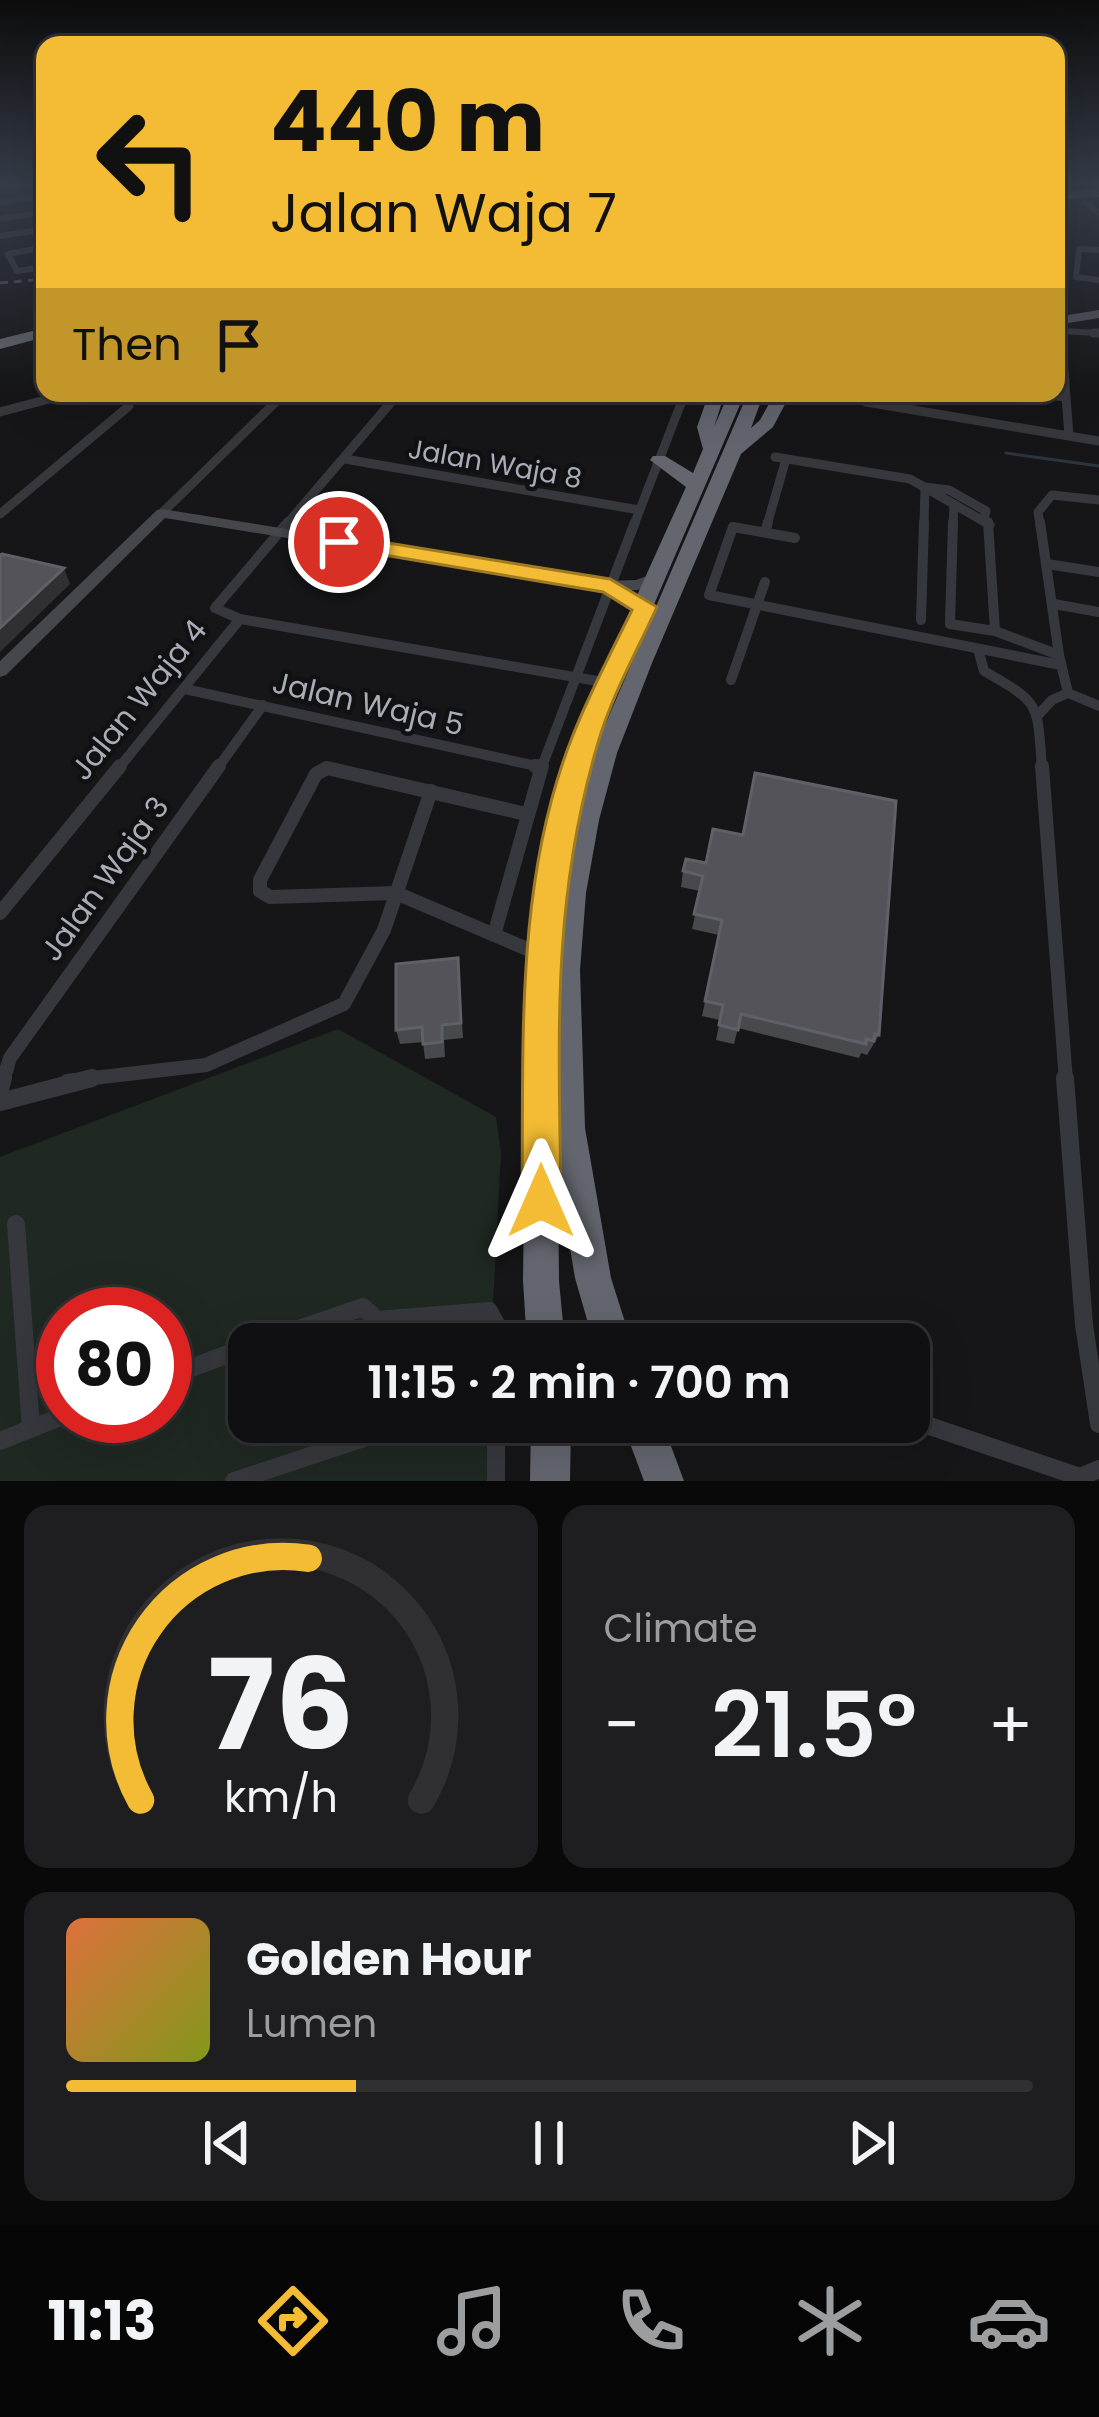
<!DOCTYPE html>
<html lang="en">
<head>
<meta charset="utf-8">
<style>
	body { margin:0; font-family:Poppins,sans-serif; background:#1e1e20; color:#f1f3f6; height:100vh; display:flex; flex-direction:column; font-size:45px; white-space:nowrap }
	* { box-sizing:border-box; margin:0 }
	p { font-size:39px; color:#9c9d9f }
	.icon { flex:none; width:66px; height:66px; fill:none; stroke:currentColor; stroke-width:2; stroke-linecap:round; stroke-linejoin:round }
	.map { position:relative; height:1481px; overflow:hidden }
	.panel { display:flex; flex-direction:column; gap:24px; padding:24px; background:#09090a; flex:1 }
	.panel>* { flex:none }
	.hud { position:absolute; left:36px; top:36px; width:1029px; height:366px; border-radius:24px; box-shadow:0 12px 48px #0002,0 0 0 3px #303032; background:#f3bc34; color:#111; overflow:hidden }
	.speed { position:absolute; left:36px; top:1287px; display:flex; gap:24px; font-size:60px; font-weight:700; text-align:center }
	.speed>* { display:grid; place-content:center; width:156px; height:156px; border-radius:50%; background:#101012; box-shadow:0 12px 48px #0002,0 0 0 3px #303032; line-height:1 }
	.speed .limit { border:18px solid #d22; background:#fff; color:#111 }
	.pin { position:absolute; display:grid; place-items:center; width:102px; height:102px; color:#fff; margin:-51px; border:6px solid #fff; border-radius:50%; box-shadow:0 3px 12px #0007 }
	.me { position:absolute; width:132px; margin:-66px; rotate:0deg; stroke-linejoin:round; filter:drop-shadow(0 0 9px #0008) }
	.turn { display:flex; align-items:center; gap:42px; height:252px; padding:0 36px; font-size:54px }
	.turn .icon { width:156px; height:156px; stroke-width:2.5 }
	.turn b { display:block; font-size:84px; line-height:102px }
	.then { display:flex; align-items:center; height:114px; padding:0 36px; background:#0003; gap:24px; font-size:45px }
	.big { font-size:90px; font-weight:600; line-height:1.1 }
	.panel .tile { flex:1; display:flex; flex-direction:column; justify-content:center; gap:18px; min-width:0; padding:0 42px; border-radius:24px; background:#1e1e20 }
	.panel .dial { align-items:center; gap:0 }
	.dial svg { height:312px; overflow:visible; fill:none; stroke:#303032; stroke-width:7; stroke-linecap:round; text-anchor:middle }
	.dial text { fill:#f1f3f6; stroke:none }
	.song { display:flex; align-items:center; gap:36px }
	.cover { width:144px; height:144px; border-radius:18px; background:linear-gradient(135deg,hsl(20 70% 55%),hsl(70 70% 35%)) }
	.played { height:12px; border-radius:6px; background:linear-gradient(90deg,#f3bc34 30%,#303032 30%) }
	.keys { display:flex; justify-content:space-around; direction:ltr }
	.heat { display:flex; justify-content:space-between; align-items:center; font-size:66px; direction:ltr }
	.panel .tiles { flex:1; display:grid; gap:24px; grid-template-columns:1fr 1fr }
	.tile:last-child { grid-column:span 2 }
	.trip { position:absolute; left:228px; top:1323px; width:702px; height:120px; border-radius:24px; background:#101012; box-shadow:0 12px 48px #0002,0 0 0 3px #303032; font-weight:600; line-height:120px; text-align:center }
	.dock { display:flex; height:192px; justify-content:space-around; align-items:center; background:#060607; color:#9c9d9f }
	.dock .icon { width:84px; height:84px }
	.dock .active { color:#f3bc34 }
	.dock b { font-size:54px; color:#f1f3f6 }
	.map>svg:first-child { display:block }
	.green { fill:#202822; fill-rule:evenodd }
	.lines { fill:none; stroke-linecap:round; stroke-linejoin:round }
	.stream { stroke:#2c353d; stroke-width:3 }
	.street-far4 { stroke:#37383d; stroke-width:6 }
	.street-far3 { stroke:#37383d; stroke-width:9 }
	.street-far2 { stroke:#37383d; stroke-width:10 }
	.street-far1 { stroke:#37383d; stroke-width:14 }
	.street { stroke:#37383d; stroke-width:18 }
	.secondary { fill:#45474d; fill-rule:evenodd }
	.primary { fill:#53555c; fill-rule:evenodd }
	.highway { fill:#63666e; fill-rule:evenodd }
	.rail { stroke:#4e5056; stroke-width:3; stroke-dasharray:8 6; stroke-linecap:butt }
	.wall { fill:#48494d }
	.shaded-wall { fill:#303033 }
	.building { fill:#535359; stroke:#606168; stroke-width:3 }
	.route { fill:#f3bc34; stroke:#9e7a22; stroke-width:3 }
	.labels { text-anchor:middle; stroke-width:9; stroke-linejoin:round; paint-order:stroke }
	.far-street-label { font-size:27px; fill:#a8adb8; stroke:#111113 }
	.street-label { font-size:30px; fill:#a8adb8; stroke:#111113 }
</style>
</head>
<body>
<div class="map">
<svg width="1099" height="1481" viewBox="0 0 1099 1481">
	<rect width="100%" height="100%" fill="#161618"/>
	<!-- green -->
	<path class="green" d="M338,1029L496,1117L501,1153L491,1344H249V1422H489L488,1481H0V1157ZM63,1314H165V1416H63Z"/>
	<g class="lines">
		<!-- stream -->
		<polyline class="stream" points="1006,453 1099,466"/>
		<!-- street-far4 -->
		<g class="street-far4">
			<polyline points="0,202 45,196"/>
			<polyline points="1085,202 1099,213"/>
			<polyline points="0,219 45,212"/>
			<polyline points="0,236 45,229"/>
			<polyline points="45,247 8,254 17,271 45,267"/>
			<polyline points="1099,250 1079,249 1076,277 1099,280"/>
			<polyline points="1056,321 1061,336"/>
			<polyline points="1061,331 1099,333"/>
		</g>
		<!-- street-far3 -->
		<g class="street-far3">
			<polyline points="1061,333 1069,435"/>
			<polyline points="1094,333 1099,333"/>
			<polyline points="853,393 866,402 1099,441"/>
			<polyline points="1035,393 1065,397"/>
			<polyline points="0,412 72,393"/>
			<polyline points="775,457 910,479 990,525"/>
			<polyline points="345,459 639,510"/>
			<polyline points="162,513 285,393"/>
			<polyline points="0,514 129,406 126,393"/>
			<polyline points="286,525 399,393"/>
			<polyline points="634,525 685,393"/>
			<polyline points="767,525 786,459"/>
			<polyline points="924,525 925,487 949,490 986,511 984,518"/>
			<polyline points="953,525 954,504"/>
			<polyline points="1040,525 1038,512 1052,495 1099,500"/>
		</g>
		<!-- street-far2 -->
		<g class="street-far2">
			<polyline points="288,522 215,608 240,619 609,683"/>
			<polyline points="953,522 950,624 995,631"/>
			<polyline points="988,522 995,631 1059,655 1068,693 1052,700 1038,715"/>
			<polyline points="1040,522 1059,655"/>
			<polyline points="765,532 768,522"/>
			<polyline points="795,538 733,527 709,595 1061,665"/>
			<polyline points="1047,564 1099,572"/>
			<polyline points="1054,604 1099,612"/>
			<polyline points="921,620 924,522"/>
			<path d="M978,649L984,671C1042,704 1037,703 1042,769"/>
			<polyline points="731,680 765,582"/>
			<polyline points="185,689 541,767"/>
			<polyline points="1068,693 1099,706"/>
			<polyline points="118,769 240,619"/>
			<polyline points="217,769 263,705"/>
			<polyline points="326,769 330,769"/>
			<polyline points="541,769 635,522"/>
		</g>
		<!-- street-far1 -->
		<g class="street-far1">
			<polyline points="535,766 541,767"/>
			<polyline points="1042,766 1066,1081"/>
			<polyline points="526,814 327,768 316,774 260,880 260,891 270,897 396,893 539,954"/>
			<polyline points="0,913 120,766"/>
			<polyline points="494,935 542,766"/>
			<polyline points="3,1081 10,1058 219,766"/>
			<polyline points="67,1081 206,1065 344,1004 384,930 431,791"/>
		</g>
		<!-- street -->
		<g class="street">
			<polyline points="1065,1078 1084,1325 1099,1424"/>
			<polyline points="0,1089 3,1078"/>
			<polyline points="0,1102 92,1078"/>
			<polyline points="16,1224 31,1428"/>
			<polyline points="255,1344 363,1307 377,1320 489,1311 496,1324 496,1344"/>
			<polyline points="165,1378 249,1346"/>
			<polyline points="909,1419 1080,1477 1099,1469"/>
			<polyline points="496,1422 496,1481"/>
			<polyline points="0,1441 63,1416"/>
			<polyline points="234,1481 364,1438"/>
		</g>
		<!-- secondary -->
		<polygon class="secondary" points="162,509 610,581 636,580 658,572 666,577 638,590 610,591 165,518 6,675 0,677 0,661 157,510"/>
		<!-- primary -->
		<polygon class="primary" points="1099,310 1099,318 1056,325 1056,317"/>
		<!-- highway -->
		<g class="highway">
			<polygon points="1099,189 1099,197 1056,200 1056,192"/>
			<polygon points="45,328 45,337 0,349 0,339"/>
			<polygon points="709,393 725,393 714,427 729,393 745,393 597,737 593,753 748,393 764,393 751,428 760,420 775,393 791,393 773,427 741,454 652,663 617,753 599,820 586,893 580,970 585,1128 611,1278 632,1344 594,1344 575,1278 558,1176 559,1281 565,1344 527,1344 523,1281 527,955 543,847 573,737 686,487 650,460 653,456 665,456 693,473 703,449 697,427"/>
			<polygon points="531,1422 571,1422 570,1481 530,1481"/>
			<polygon points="622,1422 662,1422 684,1481 644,1481"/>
		</g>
		<!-- rail -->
		<polyline class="rail" points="0,283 45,279"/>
	</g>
	<!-- wall -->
	<g class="wall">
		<polygon points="706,863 879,1035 867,1055 861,1053 859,1058 738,1028 734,1044 716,1040 720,1020 702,1016 719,935 692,929 700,891 681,887 683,871"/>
		<polygon points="458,958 463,1038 444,1040 445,1057 425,1059 423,1042 400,1044 396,1030"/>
	</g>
	<!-- shaded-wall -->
	<polygon class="shaded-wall" points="64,568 70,584 0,652 0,628"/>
	<!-- building -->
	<g class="building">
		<polygon points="2,554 64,568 0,628 0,555"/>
		<polygon points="755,773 896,801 879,1035 875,1034 874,1041 866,1039 866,1044 741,1014 738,1030 719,1025 723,1005 705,1001 722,920 694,914 703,876 683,871 686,859 706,863 713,829 743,835"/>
		<polygon points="458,958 461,1023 442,1025 442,1042 423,1044 422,1027 396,1030 396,964"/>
	</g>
	<!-- sky -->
	<linearGradient id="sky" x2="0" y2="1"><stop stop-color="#0c0c0d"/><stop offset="0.47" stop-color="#363c48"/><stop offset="1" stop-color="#363c48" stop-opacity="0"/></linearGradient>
	<rect width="1099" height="394" fill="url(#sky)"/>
	<!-- route -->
	<path class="route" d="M339,535L610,579L657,607C637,651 611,697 598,743C551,902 559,1037 561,1201L555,1214L541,1220L527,1214L522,1201C524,1046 514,882 573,735C590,692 612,651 632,610L603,592L331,546L328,542Z"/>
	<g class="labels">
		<!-- far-street labels -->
		<g class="far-street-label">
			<text transform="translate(495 464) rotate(10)" y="9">Jalan Waja 8</text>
		</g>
		<!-- street labels -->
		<g class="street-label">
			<text transform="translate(139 700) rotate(-51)" y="10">Jalan Waja 4</text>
			<text transform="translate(368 704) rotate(13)" y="10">Jalan Waja 5</text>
			<text transform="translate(105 879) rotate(-54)" y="10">Jalan Waja 3</text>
		</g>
	</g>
</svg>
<div class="speed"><div class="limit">80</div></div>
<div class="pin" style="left:339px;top:542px;background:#d93025"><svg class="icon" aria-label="arrive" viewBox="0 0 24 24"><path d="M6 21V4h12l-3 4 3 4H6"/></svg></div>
<svg class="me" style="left:541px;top:1201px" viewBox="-20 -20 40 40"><path d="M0-17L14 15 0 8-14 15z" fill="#f3bc34" stroke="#fff" stroke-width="4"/></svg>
<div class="trip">11:15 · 2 min · 700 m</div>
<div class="hud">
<div class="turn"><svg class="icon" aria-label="left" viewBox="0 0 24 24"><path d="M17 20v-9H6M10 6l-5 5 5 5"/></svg><div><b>440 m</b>Jalan Waja 7</div></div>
<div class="then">Then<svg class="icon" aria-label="arrive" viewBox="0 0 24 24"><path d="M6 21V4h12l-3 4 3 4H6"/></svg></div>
</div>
</div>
<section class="panel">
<div class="tiles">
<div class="tile dial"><svg viewBox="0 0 100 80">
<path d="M14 69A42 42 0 1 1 86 69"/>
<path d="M14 69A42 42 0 0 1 57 7" stroke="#f3bc34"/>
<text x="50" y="56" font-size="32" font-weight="700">76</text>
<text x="50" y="72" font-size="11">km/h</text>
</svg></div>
<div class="tile"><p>Climate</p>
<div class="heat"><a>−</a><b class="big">21.5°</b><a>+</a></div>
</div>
<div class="tile">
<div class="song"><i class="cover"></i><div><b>Golden Hour</b><p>Lumen</p></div></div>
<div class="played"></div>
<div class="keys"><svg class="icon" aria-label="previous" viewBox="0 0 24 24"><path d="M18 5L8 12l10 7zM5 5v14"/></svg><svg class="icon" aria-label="pause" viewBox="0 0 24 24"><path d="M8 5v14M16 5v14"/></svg><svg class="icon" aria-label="next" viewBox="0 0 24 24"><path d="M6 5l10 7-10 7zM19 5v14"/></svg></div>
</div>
</div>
</section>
<nav class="dock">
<b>11:13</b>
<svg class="icon active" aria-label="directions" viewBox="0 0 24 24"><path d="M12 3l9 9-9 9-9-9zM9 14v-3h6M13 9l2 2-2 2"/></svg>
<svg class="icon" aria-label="music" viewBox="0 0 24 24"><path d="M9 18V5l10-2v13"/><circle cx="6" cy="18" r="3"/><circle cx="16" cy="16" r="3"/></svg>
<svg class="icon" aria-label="phone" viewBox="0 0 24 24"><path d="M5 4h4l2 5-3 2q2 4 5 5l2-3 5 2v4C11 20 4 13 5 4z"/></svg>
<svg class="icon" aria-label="climate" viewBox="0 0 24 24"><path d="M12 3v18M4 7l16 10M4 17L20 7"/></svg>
<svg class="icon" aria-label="car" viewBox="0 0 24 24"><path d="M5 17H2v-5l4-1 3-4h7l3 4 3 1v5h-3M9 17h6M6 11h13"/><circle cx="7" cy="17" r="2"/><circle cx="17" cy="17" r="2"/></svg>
</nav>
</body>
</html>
